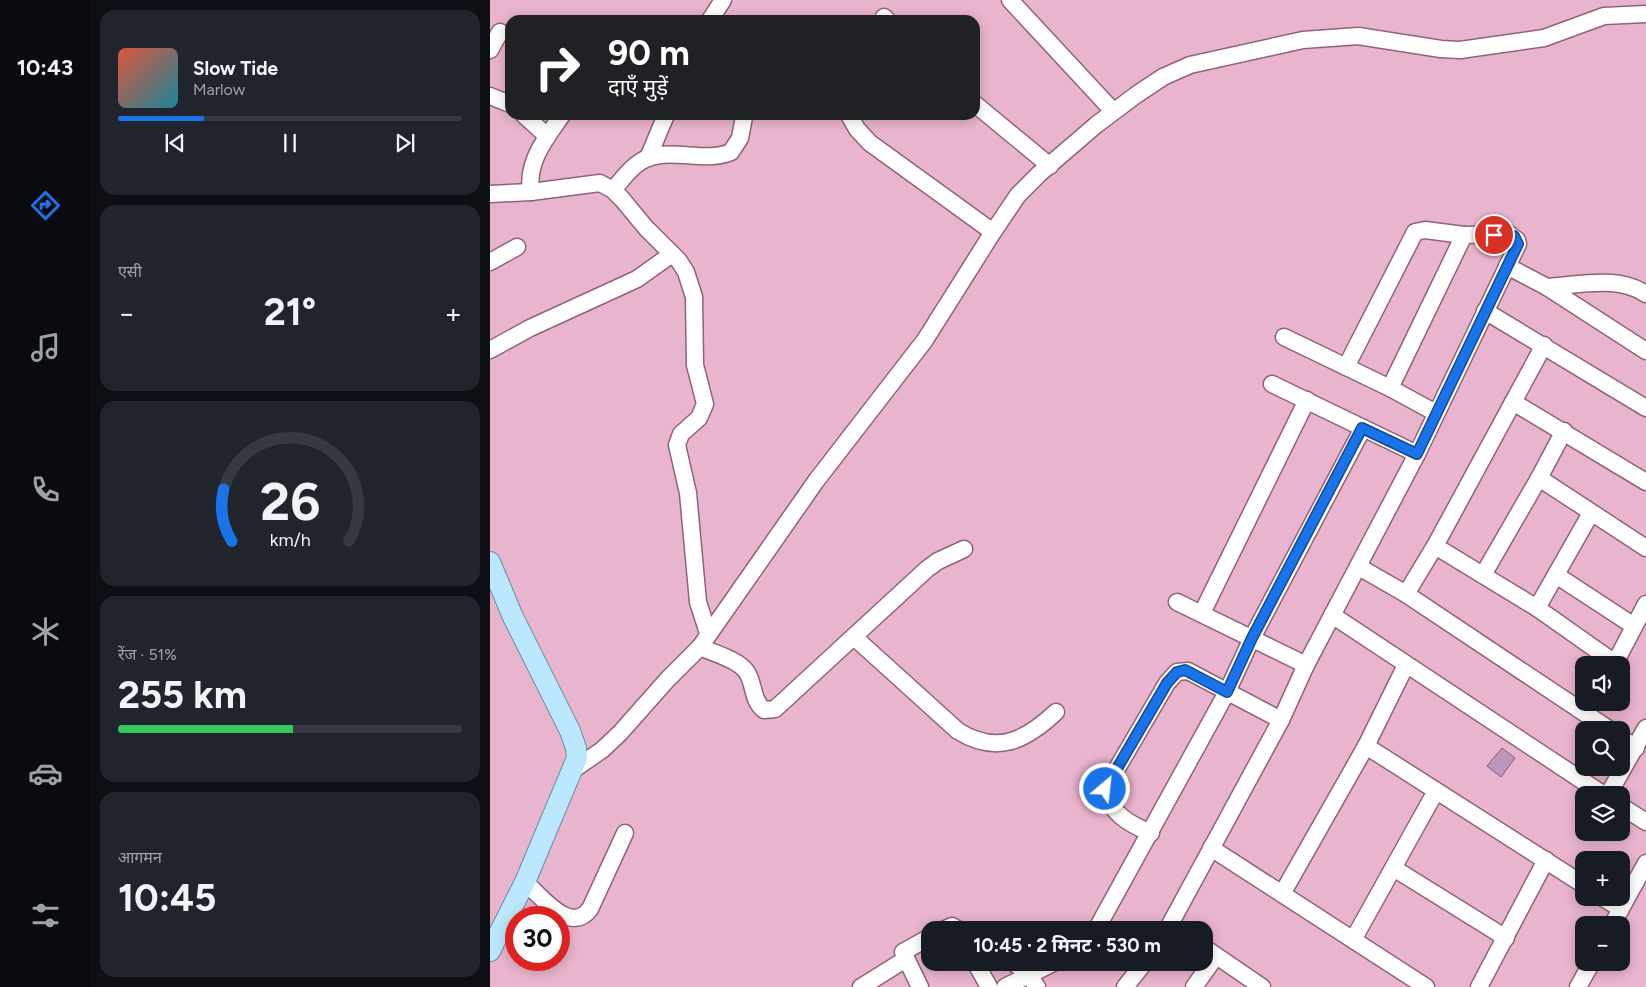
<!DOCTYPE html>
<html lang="hi">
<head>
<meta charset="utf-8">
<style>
	body { margin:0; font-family:Figtree,"Noto Sans Devanagari",sans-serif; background:#20242c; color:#f1f3f6; height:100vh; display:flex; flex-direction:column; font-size:19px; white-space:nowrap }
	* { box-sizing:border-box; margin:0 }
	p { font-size:16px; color:#9ea1a6 }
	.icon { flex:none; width:28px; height:28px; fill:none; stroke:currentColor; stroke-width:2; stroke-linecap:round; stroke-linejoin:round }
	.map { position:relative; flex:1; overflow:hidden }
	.details { display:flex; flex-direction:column; gap:10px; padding:10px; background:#0d0f14; width:400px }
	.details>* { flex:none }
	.top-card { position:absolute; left:15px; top:15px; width:475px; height:105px; border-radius:15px; box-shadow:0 2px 12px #0003; background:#202124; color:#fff; overflow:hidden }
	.fabs { position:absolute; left:1085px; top:656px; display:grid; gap:10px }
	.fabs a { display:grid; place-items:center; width:55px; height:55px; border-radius:10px; background:#171b24; box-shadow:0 2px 12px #0003; font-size:25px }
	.speed { position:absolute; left:15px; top:906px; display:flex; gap:10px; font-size:25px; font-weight:700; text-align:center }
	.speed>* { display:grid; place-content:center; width:65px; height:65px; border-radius:50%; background:#171b24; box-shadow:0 2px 12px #0003; line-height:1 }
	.speed .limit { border:8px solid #d22; background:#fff; color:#111 }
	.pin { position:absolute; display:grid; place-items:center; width:42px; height:42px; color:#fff; margin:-21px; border:2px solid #fff; border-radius:50%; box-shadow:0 1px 5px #0007 }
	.me { position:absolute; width:55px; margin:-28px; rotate:28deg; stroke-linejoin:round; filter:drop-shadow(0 0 4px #0008) }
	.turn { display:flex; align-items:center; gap:18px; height:105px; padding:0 20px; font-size:22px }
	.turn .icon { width:65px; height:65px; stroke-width:2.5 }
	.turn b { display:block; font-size:35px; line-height:42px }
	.big { font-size:38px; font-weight:700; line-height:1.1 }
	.details .card { flex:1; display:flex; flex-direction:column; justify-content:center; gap:8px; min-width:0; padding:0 18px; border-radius:15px; background:#20242c }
	.details .dial { align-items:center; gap:0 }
	.dial svg { height:130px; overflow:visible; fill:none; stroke:#363941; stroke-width:7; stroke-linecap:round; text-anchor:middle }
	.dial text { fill:#f1f3f6; stroke:none }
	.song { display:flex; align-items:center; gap:15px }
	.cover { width:60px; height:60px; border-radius:8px; background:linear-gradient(135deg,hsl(10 70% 55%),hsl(190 70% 35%)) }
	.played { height:5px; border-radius:2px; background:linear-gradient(90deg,#1a73e8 25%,#363941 25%) }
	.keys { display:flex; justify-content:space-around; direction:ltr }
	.heat { display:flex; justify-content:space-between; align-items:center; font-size:28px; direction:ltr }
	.charge { height:8px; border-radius:4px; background:linear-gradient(90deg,#34c759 51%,#363941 0) }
	.trip { position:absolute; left:431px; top:921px; width:292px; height:50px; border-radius:15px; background:#171b24; box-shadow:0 2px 12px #0003; font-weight:700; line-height:50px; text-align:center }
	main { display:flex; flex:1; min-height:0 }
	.dock { display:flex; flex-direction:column; width:90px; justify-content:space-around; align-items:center; background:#090b0e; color:#9ea1a6 }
	.dock .icon { width:35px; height:35px }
	.dock .current { color:#1a73e8 }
	.dock b { font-size:22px; color:#f1f3f6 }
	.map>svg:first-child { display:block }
	.building { fill:#be96bb; stroke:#835e81 }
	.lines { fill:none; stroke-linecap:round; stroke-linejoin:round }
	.minor-casing { stroke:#926279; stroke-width:19 }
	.major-casing { stroke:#648fa9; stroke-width:22 }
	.minor { stroke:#fff; stroke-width:16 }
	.major { stroke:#bbe8fd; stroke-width:20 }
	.route-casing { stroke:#114b97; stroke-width:12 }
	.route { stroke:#1a73e8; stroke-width:9 }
</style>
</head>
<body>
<main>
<nav class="dock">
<b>10:43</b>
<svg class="icon current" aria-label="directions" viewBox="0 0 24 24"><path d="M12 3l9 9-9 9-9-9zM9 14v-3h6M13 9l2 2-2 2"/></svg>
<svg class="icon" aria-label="music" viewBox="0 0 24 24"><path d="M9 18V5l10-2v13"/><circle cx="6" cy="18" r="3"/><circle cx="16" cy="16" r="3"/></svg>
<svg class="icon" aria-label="phone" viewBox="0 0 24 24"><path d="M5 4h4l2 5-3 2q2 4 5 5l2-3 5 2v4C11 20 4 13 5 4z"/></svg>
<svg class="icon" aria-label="climate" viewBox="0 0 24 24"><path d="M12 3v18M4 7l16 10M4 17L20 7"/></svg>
<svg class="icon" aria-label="car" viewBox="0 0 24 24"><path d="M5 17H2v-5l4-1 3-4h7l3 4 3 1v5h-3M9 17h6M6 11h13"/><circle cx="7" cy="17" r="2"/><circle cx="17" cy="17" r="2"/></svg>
<svg class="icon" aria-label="filters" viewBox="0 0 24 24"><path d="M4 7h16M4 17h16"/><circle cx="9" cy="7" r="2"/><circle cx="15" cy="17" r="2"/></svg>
</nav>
<section class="details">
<div class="card">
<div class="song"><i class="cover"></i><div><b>Slow Tide</b><p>Marlow</p></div></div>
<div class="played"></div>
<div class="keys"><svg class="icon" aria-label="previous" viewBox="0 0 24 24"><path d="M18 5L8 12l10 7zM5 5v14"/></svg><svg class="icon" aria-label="pause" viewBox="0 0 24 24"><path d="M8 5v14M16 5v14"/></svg><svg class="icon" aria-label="next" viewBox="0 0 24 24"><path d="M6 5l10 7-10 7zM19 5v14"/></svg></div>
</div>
<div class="card"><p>एसी</p>
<div class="heat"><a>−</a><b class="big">21°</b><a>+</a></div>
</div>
<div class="card dial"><svg viewBox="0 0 100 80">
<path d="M14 69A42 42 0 1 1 86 69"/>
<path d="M14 69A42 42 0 0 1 9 37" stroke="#1a73e8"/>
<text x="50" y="56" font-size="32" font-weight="700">26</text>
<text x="50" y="72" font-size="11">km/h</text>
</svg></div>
<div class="card"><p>रेंज · 51%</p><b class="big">255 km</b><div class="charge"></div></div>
<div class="card"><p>आगमन</p><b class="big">10:45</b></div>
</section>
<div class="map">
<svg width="1156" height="987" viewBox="0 0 1156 987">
	<rect width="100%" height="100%" fill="#e9b4cd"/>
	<!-- building -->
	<polygon class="building" points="1012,748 1025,758 1011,777 997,766"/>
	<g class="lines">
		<!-- minor casing -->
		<g class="minor-casing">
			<g id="minor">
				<polyline points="520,0 623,111"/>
				<polyline points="394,17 397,20"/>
				<polyline points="220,20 233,0"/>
				<polyline points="0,50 10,32"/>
				<polyline points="0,96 20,104"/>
				<polyline points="485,104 560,166"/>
				<polyline points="34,115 57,136"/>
				<polyline points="359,115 367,129 380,143 503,232"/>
				<polyline points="158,158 176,115"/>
				<path d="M123,190C131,181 139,169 150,162C176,145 213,164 241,152L250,138L254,117"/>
				<path d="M41,192C36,162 56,138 72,115"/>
				<polyline points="0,194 41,192 110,183 123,190 132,199 156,228 189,261 196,272 204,297 205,365 215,404 209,418 191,434 187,445 198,493 208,602 218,633"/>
				<polyline points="0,262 27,247"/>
				<polyline points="1017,266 1057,287 1156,351"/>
				<path d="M1057,287C1090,285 1127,275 1156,294"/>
				<polyline points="995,311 1156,408"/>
				<polyline points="794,337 900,388 946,413"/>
				<polyline points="0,350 40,328 147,279 182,254"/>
				<polyline points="782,384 927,454"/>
				<polyline points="900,388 974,235"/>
				<polyline points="1023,402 1156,482"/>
				<polyline points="1049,478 1156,548"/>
				<polyline points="945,546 1047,608 1125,663"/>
				<polyline points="869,567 916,594 1120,730"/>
				<polyline points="993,575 1049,478 1074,431"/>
				<polyline points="1066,575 1144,626"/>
				<polyline points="916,594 945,546 1054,345"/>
				<polyline points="687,602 816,665"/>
				<polyline points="1047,608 1101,513"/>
				<polyline points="712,613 817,400"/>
				<polyline points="842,615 1114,795"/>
				<path d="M364,637L468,731C507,755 535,741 566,712"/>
				<path d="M210,647C223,653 247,659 256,671C265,683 261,699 274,710L285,709L437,569L448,561L474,549"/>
				<polyline points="1124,665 1156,604"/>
				<polyline points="1131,738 1146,748"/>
				<polyline points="876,746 1094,885"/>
				<polyline points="83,770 112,750 130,733 177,680 210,647 326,481 435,340 503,232 528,195 549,174 606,125 646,95 673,77 700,65 813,40 868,36 951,49 970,50 1054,38 1114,16 1156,14"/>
				<polyline points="1118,795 1156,728"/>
				<polyline points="1131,806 1156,822"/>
				<path d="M661,833C641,825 619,813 615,789L677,683L687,672L698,671L791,720"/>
				<polyline points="721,848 936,987"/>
				<polyline points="905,869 1016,938"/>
				<path d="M35,882C52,897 80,935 100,909L135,833"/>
				<polyline points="792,894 876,746 916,665"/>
				<polyline points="1113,898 1131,909"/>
				<polyline points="1122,925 1156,863"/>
				<polyline points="453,930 462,926 469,930"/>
				<polyline points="606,930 737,692 762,638 873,428"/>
				<polyline points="677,930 791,720 816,665 927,454 1028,244 1027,240 1019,234 974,235 935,230 925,232 856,367"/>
				<polyline points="863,940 946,791"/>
				<polyline points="715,948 772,987"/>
				<polyline points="485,962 499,987"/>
				<polyline points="522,962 536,971 547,987"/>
				<polyline points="371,987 416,959"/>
				<polyline points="430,987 413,952 440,937"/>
				<polyline points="515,987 565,962"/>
				<polyline points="635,987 655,962"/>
				<polyline points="704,987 726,956"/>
				<polyline points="989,987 1056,860"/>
				<polyline points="1088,987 1102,962"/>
			</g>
		</g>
		<!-- major casing -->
		<g class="major-casing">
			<polyline id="major" points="0,562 23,617 80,731 86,748 87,758 35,882 0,951"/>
		</g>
		<!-- minor -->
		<use href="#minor" class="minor"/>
		<!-- major -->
		<use href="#major" class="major"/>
	</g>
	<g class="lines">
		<!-- route casing -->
		<g class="route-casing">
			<polyline id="route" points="615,789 677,683 687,672 695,670 737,692 762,638 872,428 927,454 1028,244 1024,236 1004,235"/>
		</g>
		<!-- route -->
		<use href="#route" class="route"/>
	</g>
</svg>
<div class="fabs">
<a><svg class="icon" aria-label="sound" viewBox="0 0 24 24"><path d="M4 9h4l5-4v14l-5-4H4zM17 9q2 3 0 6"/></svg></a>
<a><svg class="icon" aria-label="search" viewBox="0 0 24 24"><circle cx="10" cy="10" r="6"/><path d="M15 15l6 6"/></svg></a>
<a><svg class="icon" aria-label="layers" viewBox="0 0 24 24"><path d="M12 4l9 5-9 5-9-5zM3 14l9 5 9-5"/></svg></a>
<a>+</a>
<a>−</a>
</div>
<div class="speed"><div class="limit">30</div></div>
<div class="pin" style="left:1004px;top:235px;background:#d93025"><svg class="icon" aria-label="arrive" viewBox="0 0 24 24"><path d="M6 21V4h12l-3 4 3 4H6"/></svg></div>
<svg class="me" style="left:615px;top:789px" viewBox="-20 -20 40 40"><circle r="17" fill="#1a73e8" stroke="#fff" stroke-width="3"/><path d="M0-11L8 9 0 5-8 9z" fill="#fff"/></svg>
<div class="trip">10:45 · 2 मिनट · 530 m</div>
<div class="top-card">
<div class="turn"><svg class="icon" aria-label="right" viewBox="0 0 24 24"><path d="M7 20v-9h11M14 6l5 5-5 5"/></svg><div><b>90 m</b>दाएँ मुड़ें</div></div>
</div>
</div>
</main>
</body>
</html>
